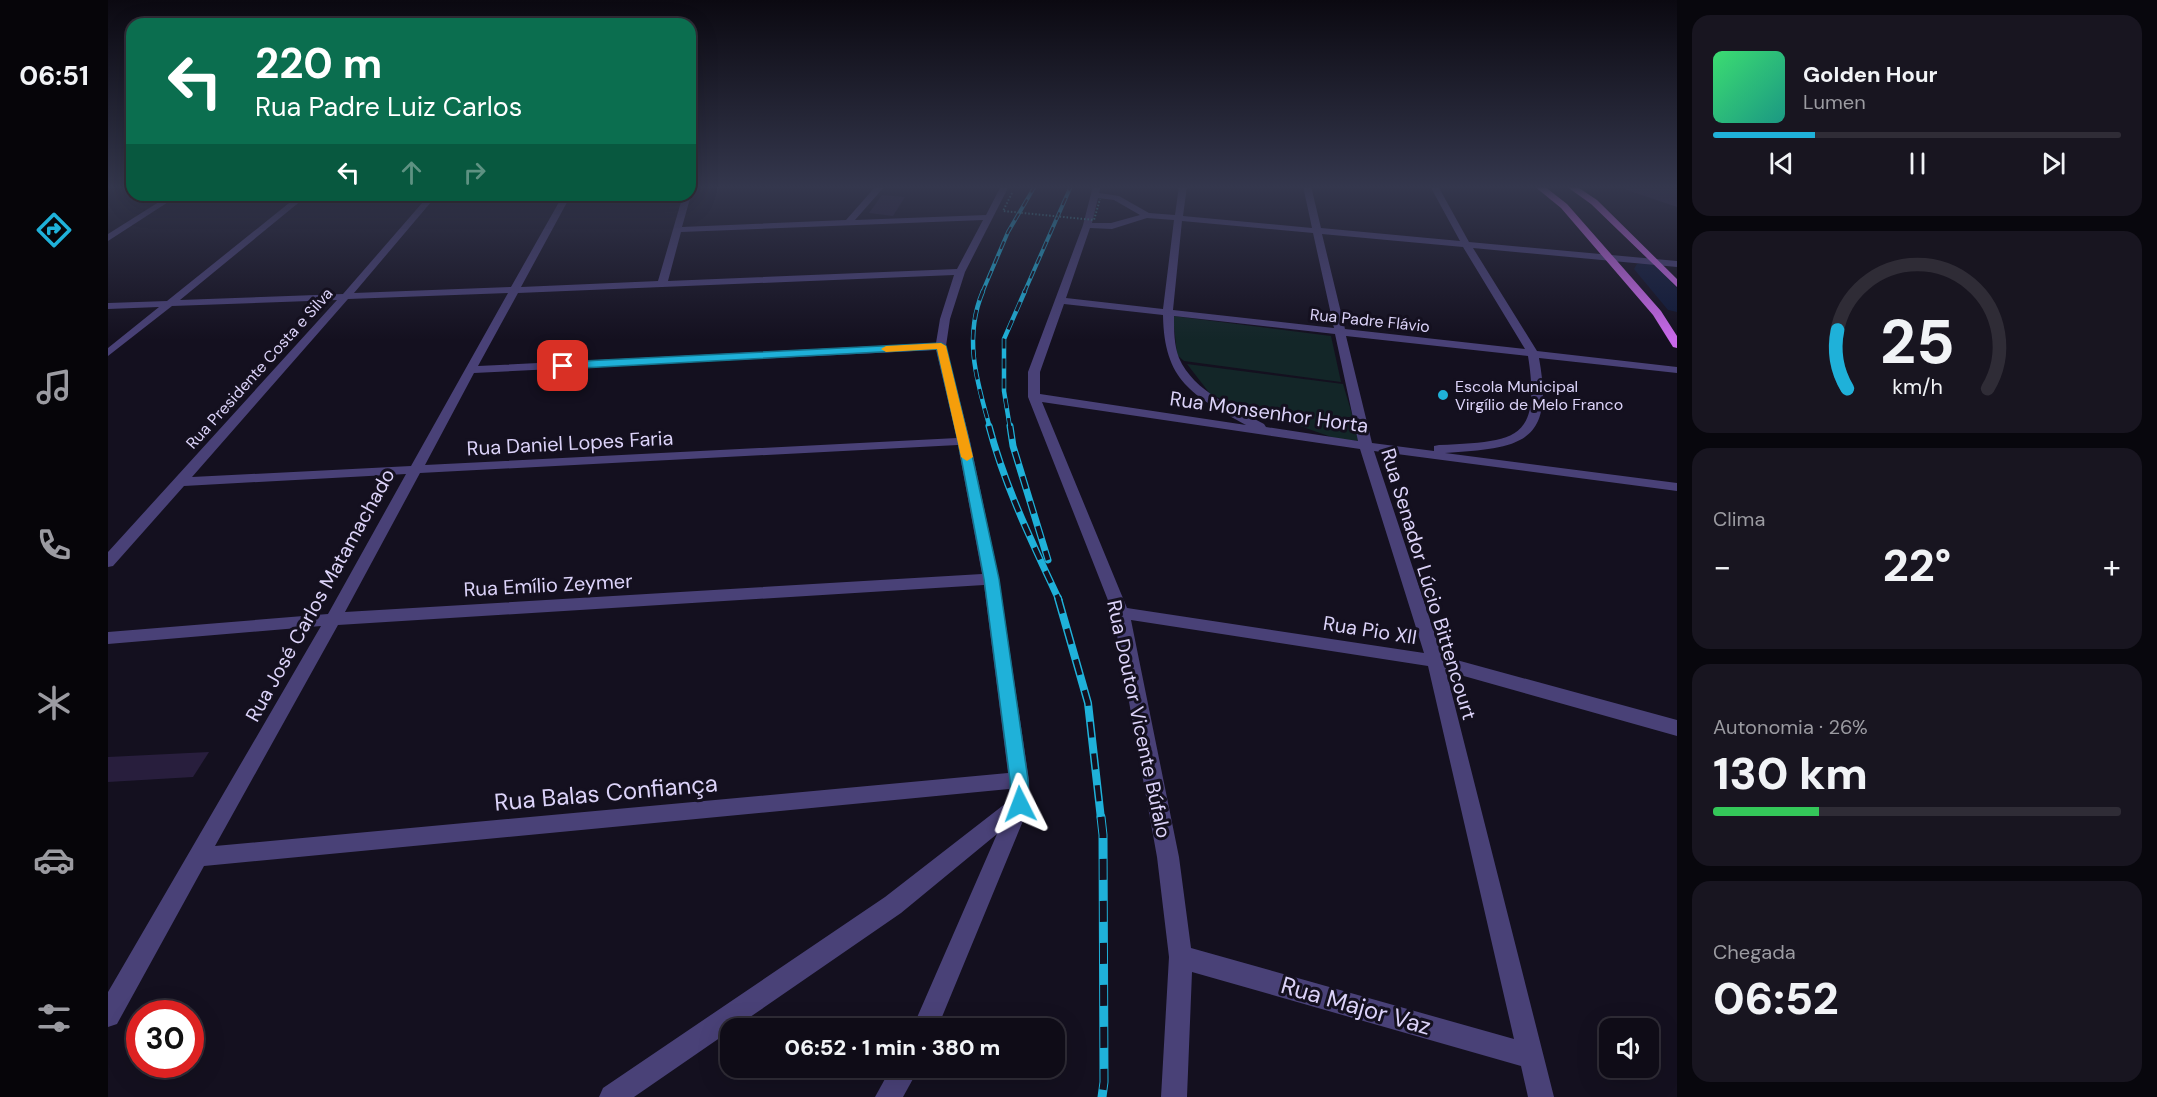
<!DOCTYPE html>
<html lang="pt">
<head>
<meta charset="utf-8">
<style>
	body { margin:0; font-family:"DM Sans",sans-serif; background:#181520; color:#f1f3f6; height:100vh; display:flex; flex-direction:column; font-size:22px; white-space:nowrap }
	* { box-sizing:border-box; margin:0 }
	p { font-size:20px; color:#9b9ba1 }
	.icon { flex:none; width:33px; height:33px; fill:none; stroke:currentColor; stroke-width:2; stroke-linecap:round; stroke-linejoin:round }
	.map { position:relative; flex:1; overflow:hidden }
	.side { display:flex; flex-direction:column; gap:15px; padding:15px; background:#08070d; width:480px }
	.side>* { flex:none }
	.banner { position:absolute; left:18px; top:18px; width:570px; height:183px; border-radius:18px; box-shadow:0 6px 24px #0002,0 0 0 2px #2f2c36; background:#0b6e4f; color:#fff; overflow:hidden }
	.controls { position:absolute; left:1491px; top:1018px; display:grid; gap:12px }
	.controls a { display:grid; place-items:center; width:60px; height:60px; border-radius:12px; background:#0f0c17; box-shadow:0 6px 24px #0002,0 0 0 2px #2f2c36; font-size:30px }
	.speed { position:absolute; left:18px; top:1000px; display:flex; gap:12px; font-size:30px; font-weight:700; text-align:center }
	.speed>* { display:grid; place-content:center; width:78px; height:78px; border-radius:50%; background:#0f0c17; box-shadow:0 6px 24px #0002,0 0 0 2px #2f2c36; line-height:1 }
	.speed .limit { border:9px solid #d22; background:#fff; color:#111 }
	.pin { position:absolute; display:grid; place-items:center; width:51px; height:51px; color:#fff; margin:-26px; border-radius:12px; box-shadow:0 3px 9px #0006 }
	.me { position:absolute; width:66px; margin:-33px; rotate:357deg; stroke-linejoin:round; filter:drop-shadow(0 0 4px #0008) }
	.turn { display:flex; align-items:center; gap:21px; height:126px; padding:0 30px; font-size:27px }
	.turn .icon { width:78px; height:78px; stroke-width:2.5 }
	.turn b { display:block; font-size:42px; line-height:51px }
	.lanes { display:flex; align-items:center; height:57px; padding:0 30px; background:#0003; justify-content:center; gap:30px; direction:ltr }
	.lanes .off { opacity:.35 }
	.big { font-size:45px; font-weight:800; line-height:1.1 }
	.side .widget { flex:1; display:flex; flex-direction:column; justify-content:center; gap:9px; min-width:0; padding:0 21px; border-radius:18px; background:#181520 }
	.side .dial { align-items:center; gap:0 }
	.dial svg { height:156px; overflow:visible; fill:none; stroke:#2f2c36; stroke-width:7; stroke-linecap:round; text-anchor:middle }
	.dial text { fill:#f1f3f6; stroke:none }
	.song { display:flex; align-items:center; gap:18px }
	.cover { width:72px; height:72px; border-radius:9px; background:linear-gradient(135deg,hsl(140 70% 55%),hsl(170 70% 35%)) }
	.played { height:6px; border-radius:3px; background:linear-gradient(90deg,#1fb1d9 25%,#2f2c36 25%) }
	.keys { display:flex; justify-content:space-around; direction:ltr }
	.heat { display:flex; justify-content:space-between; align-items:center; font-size:33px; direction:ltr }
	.charge { height:9px; border-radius:4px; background:linear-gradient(90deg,#34c759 26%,#2f2c36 0) }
	.trip { position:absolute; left:612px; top:1018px; width:345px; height:60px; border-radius:18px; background:#0f0c17; box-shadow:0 6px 24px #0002,0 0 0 2px #2f2c36; font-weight:800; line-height:60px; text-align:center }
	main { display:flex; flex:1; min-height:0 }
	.tab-bar { display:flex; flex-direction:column; width:108px; justify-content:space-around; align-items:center; background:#060509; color:#9b9ba1 }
	.tab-bar .icon { width:42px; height:42px }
	.tab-bar .current { color:#1fb1d9 }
	.tab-bar b { font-size:27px; color:#f1f3f6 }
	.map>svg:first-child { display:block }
	.green { fill:#132628 }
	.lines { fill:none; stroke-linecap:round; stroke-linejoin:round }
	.river { fill:#101938; fill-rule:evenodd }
	.building { fill:#281e3d }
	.minor { fill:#494177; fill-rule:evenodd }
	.major { fill:#c969ea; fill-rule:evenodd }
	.rail-far4-casing { stroke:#1fb1d9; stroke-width:4 }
	.rail-far3-casing { stroke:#1fb1d9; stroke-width:4.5 }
	.rail-far2-casing { stroke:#1fb1d9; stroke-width:7 }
	.rail-far1-casing { stroke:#1fb1d9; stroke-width:8 }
	.rail-casing { stroke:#1fb1d9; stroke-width:9 }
	.rail-far4 { stroke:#14101f; stroke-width:2; stroke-dasharray:8; stroke-linecap:butt }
	.rail-far3 { stroke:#14101f; stroke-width:3; stroke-dasharray:10; stroke-linecap:butt }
	.rail-far2 { stroke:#14101f; stroke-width:4.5; stroke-dasharray:13; stroke-linecap:butt }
	.rail-far1 { stroke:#14101f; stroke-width:5; stroke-dasharray:16; stroke-linecap:butt }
	.rail { stroke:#14101f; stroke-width:7; stroke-dasharray:21; stroke-linecap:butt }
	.path-bridge { stroke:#3e9ca2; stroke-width:2; stroke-dasharray:1.5 2; stroke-linecap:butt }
	.route { fill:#1fb1d9; stroke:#14738d; stroke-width:1.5 }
	.slow { fill:#f59e0b }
	.poi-dot { fill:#1fb1d9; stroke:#14101f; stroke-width:2 }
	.labels { text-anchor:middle; stroke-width:6; stroke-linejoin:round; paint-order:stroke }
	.far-street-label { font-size:16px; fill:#dcd3f9; stroke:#14101f }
	.far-poi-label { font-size:16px; fill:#dcd3f9; stroke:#14101f; text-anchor:start }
	.street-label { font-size:20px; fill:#dcd3f9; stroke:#14101f }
	.near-street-label { font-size:24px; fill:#dcd3f9; stroke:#14101f }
</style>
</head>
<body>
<main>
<nav class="tab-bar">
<b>06:51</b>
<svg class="icon current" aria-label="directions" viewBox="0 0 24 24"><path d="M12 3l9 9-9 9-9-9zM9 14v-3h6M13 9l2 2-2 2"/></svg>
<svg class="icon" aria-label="music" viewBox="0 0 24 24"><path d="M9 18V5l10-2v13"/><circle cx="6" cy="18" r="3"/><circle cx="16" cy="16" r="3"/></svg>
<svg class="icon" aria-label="phone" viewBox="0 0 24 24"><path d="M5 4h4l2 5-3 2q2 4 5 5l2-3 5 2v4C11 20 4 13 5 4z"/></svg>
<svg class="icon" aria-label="climate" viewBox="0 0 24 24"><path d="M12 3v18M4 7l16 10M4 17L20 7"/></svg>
<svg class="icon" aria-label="car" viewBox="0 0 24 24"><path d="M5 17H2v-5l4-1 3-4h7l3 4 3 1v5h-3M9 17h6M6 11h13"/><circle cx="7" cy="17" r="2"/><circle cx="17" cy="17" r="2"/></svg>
<svg class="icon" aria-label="filters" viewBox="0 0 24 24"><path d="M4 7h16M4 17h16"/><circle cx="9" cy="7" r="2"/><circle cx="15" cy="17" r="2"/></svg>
</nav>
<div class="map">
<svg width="1569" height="1097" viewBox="0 0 1569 1097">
	<rect width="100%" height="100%" fill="#14101f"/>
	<!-- green -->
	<g class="green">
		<polygon points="1065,316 1223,336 1233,382 1076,361 1069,355"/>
		<polygon points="1079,364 1235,384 1252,441 1229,439 1103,395"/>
	</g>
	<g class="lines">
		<!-- river -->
		<polygon class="river" points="1538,262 1547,264 1569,288 1569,312 1560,310 1526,269 1529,264"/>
	</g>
	<!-- building -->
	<g class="building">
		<polygon points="1517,186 1569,186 1569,207 1516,189"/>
		<polygon points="774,195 797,197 785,216 761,213"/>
		<polygon points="101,752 85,777 0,782 0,757"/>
	</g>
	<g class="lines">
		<!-- minor -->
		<g class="minor">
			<path d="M768,186H777L747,220L878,215L893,186H901L857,272L842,319L838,346L862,441L891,579L921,780L922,804L829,1029H804L889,834L793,913L526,1097H491L495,1088L777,897L902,800L901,789L96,866L9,1024L0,1027V992L213,626L0,644V632L220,614L298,474L76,486L5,566L0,567V552L229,300L64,306L0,356V348L51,307L0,309V303L59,301L191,195H200L72,300L235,294L321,195H329L246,293L403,287L455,195H463L413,287L550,281L575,195H583L574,227L738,220ZM875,220L849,269L560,281L573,232ZM846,275L832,319L828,343L370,366L410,293ZM400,293L303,466L84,477L240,299ZM828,350L849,438L317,465L366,373ZM850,445L874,574L237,612L312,473ZM876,585L900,773L107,846L230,625Z"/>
			<path d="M985,186H993L991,193L1011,196L1041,213L1067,215L1071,186H1079L1075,216L1204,228L1195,186H1203L1213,228L1352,241L1322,186H1330L1361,242L1569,261V267L1365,248L1429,351L1569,367V373L1431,358C1447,445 1412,448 1337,453L1569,483V491L1266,451L1334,656L1569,720V736L1338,671L1446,1097H1420L1413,1066L1084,972L1079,1097H1053L1061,957L1049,857L1005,613L920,397V372L975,225ZM990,198L1006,200L1032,215L1003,223H984ZM1039,218L1066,220L1055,309L958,298L982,228L1004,229ZM1074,221L1205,233L1226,328L1065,310ZM1214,234L1355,247L1417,349L1237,329ZM956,304L1055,315C1056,381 1084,395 1138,425L932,394V372ZM1066,316L1227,334L1250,441L1158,427L1156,424C1127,408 1086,392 1071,358C1066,345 1066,330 1066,316ZM1238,336L1420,356C1434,443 1405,441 1331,445L1326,446V451L1264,443ZM934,402L1252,449L1316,653L1019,608ZM1023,620L1320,666L1406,1039L1083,948L1071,857Z"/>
			<polygon points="62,195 71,195 0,241 0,234"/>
			<polygon points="783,1068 811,1068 795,1097 767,1097"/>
		</g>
		<!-- major -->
		<g class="major">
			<polygon points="1426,186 1436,186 1459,204 1553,311 1569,336 1569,348 1565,347 1545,315 1453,208"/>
			<polygon points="1458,186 1468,186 1489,200 1569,279 1569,287 1483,204"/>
		</g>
		<!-- rail-far4 casing -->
		<g class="rail-far4-casing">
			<g id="rail-far4">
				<polyline points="874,293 900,232 927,186"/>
				<polyline points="916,293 963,186"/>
			</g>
		</g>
		<!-- rail-far3 casing -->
		<g class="rail-far3-casing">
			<g id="rail-far3">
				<path d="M875,291C855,338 869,382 882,428"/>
				<polyline points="902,428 896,391 896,339 917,291"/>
			</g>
		</g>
		<!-- rail-far2 casing -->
		<g class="rail-far2-casing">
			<g id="rail-far2">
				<path d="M881,426C897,487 924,542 951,600"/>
				<polyline points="902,426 905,446 940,560"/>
			</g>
		</g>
		<!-- rail-far1 casing -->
		<g class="rail-far1-casing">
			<polyline id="rail-far1" points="950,598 980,703 993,819"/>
		</g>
		<!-- rail casing -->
		<g class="rail-casing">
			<polyline id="rail" points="993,817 995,835 996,1082 994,1097"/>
		</g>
		<!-- rail-far4 -->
		<use href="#rail-far4" class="rail-far4"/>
		<!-- rail-far3 -->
		<use href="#rail-far3" class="rail-far3"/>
		<!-- rail-far2 -->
		<use href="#rail-far2" class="rail-far2"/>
		<!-- rail-far1 -->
		<use href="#rail-far1" class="rail-far1"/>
		<!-- rail -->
		<use href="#rail" class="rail"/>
		<!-- path-bridge -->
		<polyline class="path-bridge" points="904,193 895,211 986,220 992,199"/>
	</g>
	<!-- sky -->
	<linearGradient id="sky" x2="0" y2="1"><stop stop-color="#0b0911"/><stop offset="0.55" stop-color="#34374d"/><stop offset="1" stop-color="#34374d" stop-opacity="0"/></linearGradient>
	<rect width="1569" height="340" fill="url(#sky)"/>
	<!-- route -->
	<polygon class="route" points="833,343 838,346 861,441 891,579 920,780 921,804 919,810 912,812 906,810 903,804 902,780 876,579 850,441 829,349 455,369 450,366 455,362"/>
	<!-- slow -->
	<polygon class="slow" points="833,343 838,346 865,457 859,461 853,457 829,349 778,352 773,349 778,346"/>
	<!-- markers -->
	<circle class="poi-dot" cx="1335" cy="395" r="6"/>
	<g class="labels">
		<!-- far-street labels -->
		<g class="far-street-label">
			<text transform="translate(1262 320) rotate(6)" y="6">Rua Padre Flávio</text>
			<text transform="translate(151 368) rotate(-48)" y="6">Rua Presidente Costa e Silva</text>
		</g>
		<!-- far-poi labels -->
		<g class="far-poi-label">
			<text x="1347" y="392">Escola Municipal<tspan x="1347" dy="18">Virgílio de Melo Franco</tspan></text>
		</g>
		<!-- street labels -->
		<g class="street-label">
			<text transform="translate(1161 412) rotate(8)" y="7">Rua Monsenhor Horta</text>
			<text transform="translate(462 443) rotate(-3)" y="7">Rua Daniel Lopes Faria</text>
			<text transform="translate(1321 584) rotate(73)" y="7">Rua Senador Lúcio Bittencourt</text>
			<text transform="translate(440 585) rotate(-3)" y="7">Rua Emílio Zeymer</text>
			<text transform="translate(212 595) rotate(-61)" y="7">Rua José Carlos Matamachado</text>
			<text transform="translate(1262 630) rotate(9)" y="7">Rua Pio XII</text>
			<text transform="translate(1031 719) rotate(78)" y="7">Rua Doutor Vicente Búfalo</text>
		</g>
		<!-- near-street labels -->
		<g class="near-street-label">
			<text transform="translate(498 793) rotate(-5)" y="8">Rua Balas Confiança</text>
			<text transform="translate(1248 1006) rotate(16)" y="8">Rua Major Vaz</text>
		</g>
	</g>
</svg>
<div class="controls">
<a><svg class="icon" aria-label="sound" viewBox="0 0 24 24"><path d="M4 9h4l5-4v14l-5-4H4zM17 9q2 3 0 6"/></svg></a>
</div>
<div class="speed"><div class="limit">30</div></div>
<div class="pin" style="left:455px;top:366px;background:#d93025"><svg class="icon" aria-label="arrive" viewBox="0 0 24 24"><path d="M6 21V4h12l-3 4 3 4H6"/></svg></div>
<svg class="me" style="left:912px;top:804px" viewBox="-20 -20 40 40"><path d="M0-17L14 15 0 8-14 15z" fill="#1fb1d9" stroke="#fff" stroke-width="4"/></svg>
<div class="trip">06:52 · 1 min · 380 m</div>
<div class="banner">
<div class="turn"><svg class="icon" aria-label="left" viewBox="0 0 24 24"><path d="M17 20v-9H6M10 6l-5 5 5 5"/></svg><div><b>220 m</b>Rua Padre Luiz Carlos</div></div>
<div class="lanes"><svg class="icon" aria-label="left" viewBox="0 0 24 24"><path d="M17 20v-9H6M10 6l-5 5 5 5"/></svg><svg class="icon off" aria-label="ahead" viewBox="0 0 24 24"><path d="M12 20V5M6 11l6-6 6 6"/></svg><svg class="icon off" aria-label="right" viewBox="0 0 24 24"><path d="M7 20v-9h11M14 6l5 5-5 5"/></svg></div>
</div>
</div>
<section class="side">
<div class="widget">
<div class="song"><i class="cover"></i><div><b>Golden Hour</b><p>Lumen</p></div></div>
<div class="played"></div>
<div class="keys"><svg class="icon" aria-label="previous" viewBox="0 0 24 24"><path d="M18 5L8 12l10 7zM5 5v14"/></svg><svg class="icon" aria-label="pause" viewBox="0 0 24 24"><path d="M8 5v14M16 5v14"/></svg><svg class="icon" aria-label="next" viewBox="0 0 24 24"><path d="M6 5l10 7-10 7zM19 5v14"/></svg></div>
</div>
<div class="widget dial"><svg viewBox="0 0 100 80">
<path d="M14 69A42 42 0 1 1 86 69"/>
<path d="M14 69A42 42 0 0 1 9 39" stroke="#1fb1d9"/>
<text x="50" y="56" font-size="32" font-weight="700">25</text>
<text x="50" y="72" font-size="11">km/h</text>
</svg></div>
<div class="widget"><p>Clima</p>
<div class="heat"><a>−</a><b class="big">22°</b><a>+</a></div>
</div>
<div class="widget"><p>Autonomia · 26%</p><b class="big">130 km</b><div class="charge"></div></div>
<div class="widget"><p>Chegada</p><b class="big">06:52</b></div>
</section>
</main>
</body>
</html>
